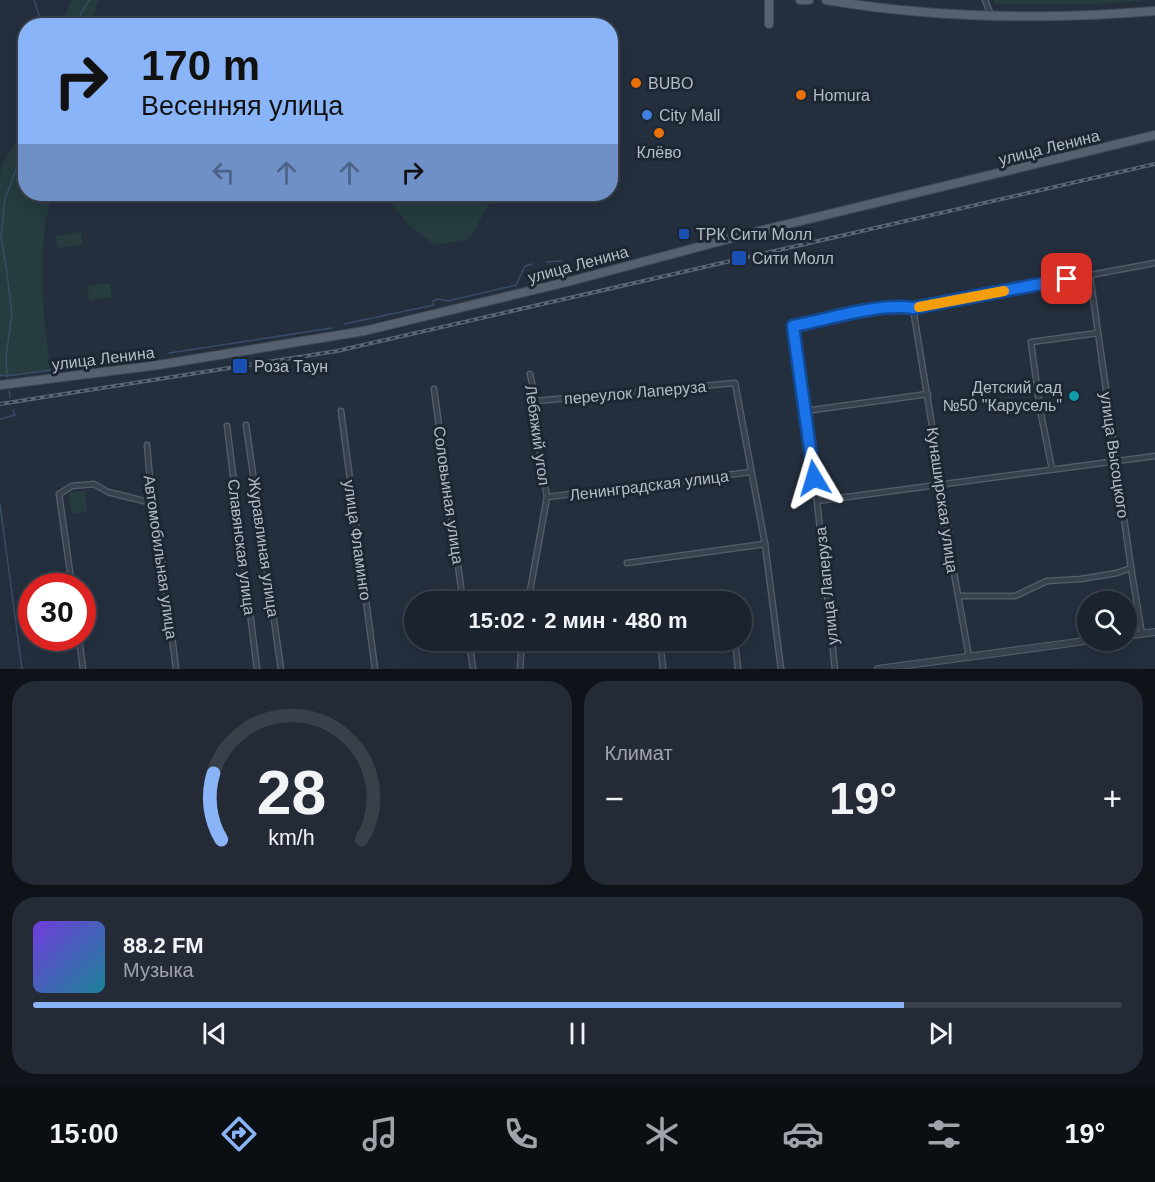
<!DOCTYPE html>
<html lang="ru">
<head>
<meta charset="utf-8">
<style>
	body { margin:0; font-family:Arial,sans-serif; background:#242b36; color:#f1f3f6; height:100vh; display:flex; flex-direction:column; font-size:22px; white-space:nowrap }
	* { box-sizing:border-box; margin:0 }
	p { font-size:20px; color:#a0a4aa }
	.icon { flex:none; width:33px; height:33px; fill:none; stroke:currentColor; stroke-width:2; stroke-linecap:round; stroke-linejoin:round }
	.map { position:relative; height:669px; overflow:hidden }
	.details { display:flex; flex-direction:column; gap:12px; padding:12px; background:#0f1319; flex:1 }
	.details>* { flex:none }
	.banner { position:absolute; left:18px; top:18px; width:600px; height:183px; border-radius:24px; box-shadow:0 6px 24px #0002,0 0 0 2px #39404a; background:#8ab4f8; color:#111; overflow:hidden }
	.tools { position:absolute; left:1077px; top:591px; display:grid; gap:12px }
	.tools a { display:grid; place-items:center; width:60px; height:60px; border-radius:50%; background:#1b232e; box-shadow:0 6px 24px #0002,0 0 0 2px #39404a; font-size:30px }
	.speed { position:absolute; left:18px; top:573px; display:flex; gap:12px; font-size:30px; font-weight:700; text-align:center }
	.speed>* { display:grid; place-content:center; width:78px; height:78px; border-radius:50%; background:#1b232e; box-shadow:0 6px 24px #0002,0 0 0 2px #39404a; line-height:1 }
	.speed .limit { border:9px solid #d22; background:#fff; color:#111 }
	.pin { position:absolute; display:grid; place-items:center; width:51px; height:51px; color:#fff; margin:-26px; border-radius:12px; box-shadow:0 3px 9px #0006 }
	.me { position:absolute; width:66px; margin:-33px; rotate:353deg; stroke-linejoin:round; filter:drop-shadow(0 0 4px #0008) }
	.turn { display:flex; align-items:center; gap:21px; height:126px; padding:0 24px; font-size:27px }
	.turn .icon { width:78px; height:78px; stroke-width:2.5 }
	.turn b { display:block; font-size:42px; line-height:51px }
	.lanes { display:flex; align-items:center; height:57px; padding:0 24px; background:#0003; justify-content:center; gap:30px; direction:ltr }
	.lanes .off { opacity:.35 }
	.big { font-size:45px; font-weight:800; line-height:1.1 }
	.details .tile { flex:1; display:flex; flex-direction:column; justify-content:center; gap:9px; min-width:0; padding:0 21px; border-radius:24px; background:#242b36 }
	.details .dial { align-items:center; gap:0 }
	.dial svg { height:156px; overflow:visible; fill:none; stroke:#39404a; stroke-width:7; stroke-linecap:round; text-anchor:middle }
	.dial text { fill:#f1f3f6; stroke:none }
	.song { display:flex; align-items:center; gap:18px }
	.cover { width:72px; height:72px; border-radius:9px; background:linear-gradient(135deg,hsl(260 70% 55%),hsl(190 70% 35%)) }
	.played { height:6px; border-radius:3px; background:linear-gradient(90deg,#8ab4f8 80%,#39404a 80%) }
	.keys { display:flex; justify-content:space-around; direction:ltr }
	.heat { display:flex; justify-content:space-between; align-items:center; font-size:33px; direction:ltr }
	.details .tiles { flex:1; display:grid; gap:12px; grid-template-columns:1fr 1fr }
	.tile:last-child { grid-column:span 2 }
	.trip { position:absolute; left:404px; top:591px; width:348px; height:60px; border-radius:30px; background:#1b232e; box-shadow:0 6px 24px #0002,0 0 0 2px #39404a; font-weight:800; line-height:60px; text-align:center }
	.dock { display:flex; height:96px; justify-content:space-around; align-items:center; background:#0b0e12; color:#a0a4aa }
	.dock .icon { width:42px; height:42px }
	.dock .current { color:#8ab4f8 }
	.dock b { font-size:27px; color:#f1f3f6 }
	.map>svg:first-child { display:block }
	.green { fill:#263c3f }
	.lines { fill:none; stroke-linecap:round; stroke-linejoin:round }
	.stream { stroke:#394c67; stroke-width:1.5 }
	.minor-casing { stroke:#565f6c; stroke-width:7 }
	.tertiary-casing { stroke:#565f6c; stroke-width:8 }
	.primary-casing { stroke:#414a57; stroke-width:10 }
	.minor { stroke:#38414e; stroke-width:4.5 }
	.tertiary { stroke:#38414e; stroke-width:6 }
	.primary { stroke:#56606e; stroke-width:8 }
	.rail-casing { stroke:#5a6575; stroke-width:4 }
	.rail { stroke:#1d2633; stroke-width:1.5; stroke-dasharray:4.5; stroke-linecap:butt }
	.route-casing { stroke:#114b97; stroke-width:15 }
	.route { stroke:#1a73e8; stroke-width:10 }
	.slow { stroke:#f59e0b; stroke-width:10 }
	.food-dot { fill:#e8710a; stroke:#1d2633; stroke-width:2 }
	.shop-dot { fill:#3f7fe0; stroke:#1d2633; stroke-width:2 }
	.transit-dot { fill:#1a4fb4; stroke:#1d2633; stroke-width:2 }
	.culture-dot { fill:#0f9aa8; stroke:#1d2633; stroke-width:2 }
	.labels { text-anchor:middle; stroke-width:6; stroke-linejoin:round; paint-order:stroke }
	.poi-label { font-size:16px; fill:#b4bcc9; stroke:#1d2633; text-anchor:start }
	.street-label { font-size:16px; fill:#b4bcc9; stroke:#1d2633 }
</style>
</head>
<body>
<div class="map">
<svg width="1155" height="669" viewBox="0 0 1155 669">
	<rect width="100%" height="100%" fill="#242f3e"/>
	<!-- green -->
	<g class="green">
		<polygon points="72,0 98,0 92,25 60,25"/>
		<polygon points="994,0 1152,0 1094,4 995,4"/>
		<path d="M25,125L26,194H53C35,245 43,318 51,372L0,377V180L1,168Z"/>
		<polygon points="383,194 494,194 470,239 435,245 411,227"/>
		<polygon points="81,232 83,245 57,248 56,236"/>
		<polygon points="110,283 112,297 89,300 88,286"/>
		<polygon points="85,491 87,512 72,514 69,493"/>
	</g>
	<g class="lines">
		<!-- stream -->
		<g class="stream">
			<polyline points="34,0 39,15 47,26"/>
			<polyline points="77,26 79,17 89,0"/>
			<polyline points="546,262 562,261"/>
			<polyline points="344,324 434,305 433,301 438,299 448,301 516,285 525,266 532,264"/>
			<polyline points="169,353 332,328"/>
			<polyline points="0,375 7,376 152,356"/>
			<polyline points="7,377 6,357 12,314 7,273 1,237 5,199 26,143"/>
			<polyline points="9,391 10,397"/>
			<polyline points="0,419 15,415 13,410"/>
			<polyline points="0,504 22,669"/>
		</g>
		<!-- minor casing -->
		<g class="minor-casing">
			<g id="minor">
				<polyline points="985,0 991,15"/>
				<polyline points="1090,275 1131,568 1142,634"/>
				<polyline points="913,308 950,537 954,573 969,657"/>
				<polyline points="434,389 463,602"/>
				<polyline points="536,401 735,383 765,544 781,669"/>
				<polyline points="341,411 375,669"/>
				<polyline points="805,411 928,394"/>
				<polyline points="246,425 281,669"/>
				<polyline points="227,426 257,669"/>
				<polyline points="147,445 152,503 164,571 176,669"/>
				<polyline points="1052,469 1040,409 1031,342 1098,333"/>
				<polyline points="547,497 751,472"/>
				<polyline points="817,501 1155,456"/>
				<polyline points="627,563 765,544"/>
				<polyline points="72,586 59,494 72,486 94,484 108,492 152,503"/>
				<polyline points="958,596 1015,596 1047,581 1081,579 1117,573 1131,568"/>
				<polyline points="528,602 547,497 534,414 536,401 530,374"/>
				<polyline points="79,638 83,669"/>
				<polyline points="469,640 473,669"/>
				<polyline points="640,640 649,647 661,651"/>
				<polyline points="663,640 661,648 663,669"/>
				<polyline points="735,640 738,669"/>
				<polyline points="520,669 522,640"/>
				<path d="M835,669L817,501L793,326C830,319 877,303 913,308L1155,263"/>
			</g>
		</g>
		<!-- tertiary casing -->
		<g class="tertiary-casing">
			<g id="tertiary">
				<polyline points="1126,636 1155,632"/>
				<polyline points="878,669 1093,640"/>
			</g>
		</g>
		<!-- primary casing -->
		<g class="primary-casing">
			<g id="primary">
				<polyline points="769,0 769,24"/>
				<polyline points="800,0 809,0"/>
				<path d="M826,0C933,18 1046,20 1155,11"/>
				<polyline points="0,385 158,365 364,331 571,281 751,233 1155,135"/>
			</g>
		</g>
		<!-- minor -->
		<use href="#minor" class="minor"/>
		<!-- tertiary -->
		<use href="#tertiary" class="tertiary"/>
		<!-- primary -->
		<use href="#primary" class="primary"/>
		<!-- rail casing -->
		<g class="rail-casing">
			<polyline id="rail" points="0,404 337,351 1155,164"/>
		</g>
		<!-- rail -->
		<use href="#rail" class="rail"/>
	</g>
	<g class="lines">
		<!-- route casing -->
		<g class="route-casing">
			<path id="route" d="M814,478L793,326C830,319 877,303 913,308L1067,279"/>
		</g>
		<!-- route -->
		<use href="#route" class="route"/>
		<!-- slow -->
		<polyline class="slow" points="919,307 1004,291"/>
	</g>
	<!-- markers -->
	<g class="food-dot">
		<circle cx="636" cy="83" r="6"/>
		<circle cx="801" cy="95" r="6"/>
		<circle cx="659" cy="133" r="6"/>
	</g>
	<circle class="shop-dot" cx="647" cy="115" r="6"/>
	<g class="transit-dot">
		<rect x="678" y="228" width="12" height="12" rx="3"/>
		<rect x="731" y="250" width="16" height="16" rx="3"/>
		<rect x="232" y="358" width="16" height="16" rx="3"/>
	</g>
	<circle class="culture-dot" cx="1074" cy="396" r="6"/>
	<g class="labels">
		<!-- poi labels -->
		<g class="poi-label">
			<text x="648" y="89">BUBO</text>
			<text x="813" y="101">Homura</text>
			<text x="659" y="121">City Mall</text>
			<text x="659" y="158" text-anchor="middle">Клёво</text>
			<text x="696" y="240">ТРК Сити Молл</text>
			<text x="752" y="264">Сити Молл</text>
			<text x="254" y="372">Роза Таун</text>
			<text x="1062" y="393" text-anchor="end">Детский сад<tspan x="1062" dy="18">№50 "Карусель"</tspan></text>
		</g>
		<!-- street labels -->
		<g class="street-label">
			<text transform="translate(1049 147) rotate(-14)" y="6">улица Ленина</text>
			<text transform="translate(578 264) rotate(-15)" y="6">улица Ленина</text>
			<text transform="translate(103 358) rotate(-7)" y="6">улица Ленина</text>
			<text transform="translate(635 392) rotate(-5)" y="6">переулок Лаперуза</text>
			<text transform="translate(538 435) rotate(82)" y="6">Лебяжий угол</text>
			<text transform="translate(1115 455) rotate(82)" y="6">улица Высоцкого</text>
			<text transform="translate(649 485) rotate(-7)" y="6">Ленинградская улица</text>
			<text transform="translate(449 495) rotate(82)" y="6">Соловьиная улица</text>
			<text transform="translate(943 500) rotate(82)" y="6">Кунаширская улица</text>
			<text transform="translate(358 540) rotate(82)" y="6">улица Фламинго</text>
			<text transform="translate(242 547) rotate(83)" y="6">Славянская улица</text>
			<text transform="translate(264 547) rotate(82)" y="6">Журавлиная улица</text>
			<text transform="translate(161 557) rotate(82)" y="6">Автомобильная улица</text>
			<text transform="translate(826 586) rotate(-96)" y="6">улица Лаперуза</text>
		</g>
	</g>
</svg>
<div class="tools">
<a><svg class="icon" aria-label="search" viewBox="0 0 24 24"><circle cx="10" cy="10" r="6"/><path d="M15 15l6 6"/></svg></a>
</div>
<div class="speed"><div class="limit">30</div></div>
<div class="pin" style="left:1067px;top:279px;background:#d93025"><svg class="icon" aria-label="arrive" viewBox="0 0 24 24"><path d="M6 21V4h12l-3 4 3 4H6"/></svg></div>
<svg class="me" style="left:814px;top:478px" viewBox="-20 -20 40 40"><path d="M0-17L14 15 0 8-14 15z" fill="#1a73e8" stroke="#fff" stroke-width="4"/></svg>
<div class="trip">15:02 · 2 мин · 480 m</div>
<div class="banner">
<div class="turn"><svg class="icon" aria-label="right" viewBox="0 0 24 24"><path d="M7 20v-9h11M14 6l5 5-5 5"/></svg><div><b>170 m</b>Весенняя улица</div></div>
<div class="lanes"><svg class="icon off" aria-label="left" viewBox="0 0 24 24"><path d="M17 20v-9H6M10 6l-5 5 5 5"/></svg><svg class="icon off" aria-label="ahead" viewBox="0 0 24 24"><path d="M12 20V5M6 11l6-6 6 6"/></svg><svg class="icon off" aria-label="ahead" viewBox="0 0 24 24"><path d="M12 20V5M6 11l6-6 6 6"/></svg><svg class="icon" aria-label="right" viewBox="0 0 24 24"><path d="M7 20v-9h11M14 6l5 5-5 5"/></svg></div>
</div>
</div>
<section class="details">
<div class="tiles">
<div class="tile dial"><svg viewBox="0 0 100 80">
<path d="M14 69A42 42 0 1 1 86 69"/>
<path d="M14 69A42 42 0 0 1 10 35" stroke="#8ab4f8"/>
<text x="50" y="56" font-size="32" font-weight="700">28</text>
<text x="50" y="72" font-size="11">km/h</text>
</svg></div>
<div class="tile"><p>Климат</p>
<div class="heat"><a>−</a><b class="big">19°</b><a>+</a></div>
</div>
<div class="tile">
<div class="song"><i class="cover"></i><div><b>88.2 FM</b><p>Музыка</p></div></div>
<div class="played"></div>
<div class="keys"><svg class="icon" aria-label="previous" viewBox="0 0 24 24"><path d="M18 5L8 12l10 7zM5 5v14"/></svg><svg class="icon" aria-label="pause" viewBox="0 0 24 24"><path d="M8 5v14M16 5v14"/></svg><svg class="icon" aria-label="next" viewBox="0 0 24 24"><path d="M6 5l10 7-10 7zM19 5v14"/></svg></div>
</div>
</div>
</section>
<nav class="dock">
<b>15:00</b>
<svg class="icon current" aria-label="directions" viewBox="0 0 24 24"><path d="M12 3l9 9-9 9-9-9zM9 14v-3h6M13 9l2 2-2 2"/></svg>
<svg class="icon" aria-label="music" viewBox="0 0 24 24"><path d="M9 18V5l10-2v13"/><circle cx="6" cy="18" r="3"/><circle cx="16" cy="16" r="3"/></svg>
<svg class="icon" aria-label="phone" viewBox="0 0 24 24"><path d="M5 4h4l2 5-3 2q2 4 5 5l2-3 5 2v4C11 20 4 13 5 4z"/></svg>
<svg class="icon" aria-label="climate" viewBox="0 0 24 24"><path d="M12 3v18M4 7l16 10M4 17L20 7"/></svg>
<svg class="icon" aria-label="car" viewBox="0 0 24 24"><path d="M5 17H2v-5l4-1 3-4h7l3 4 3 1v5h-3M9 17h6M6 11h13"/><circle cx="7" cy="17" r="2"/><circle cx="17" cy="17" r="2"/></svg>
<svg class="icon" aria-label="filters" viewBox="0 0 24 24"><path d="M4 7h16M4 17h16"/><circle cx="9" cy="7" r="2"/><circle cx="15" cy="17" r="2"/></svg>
<b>19°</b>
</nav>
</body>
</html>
